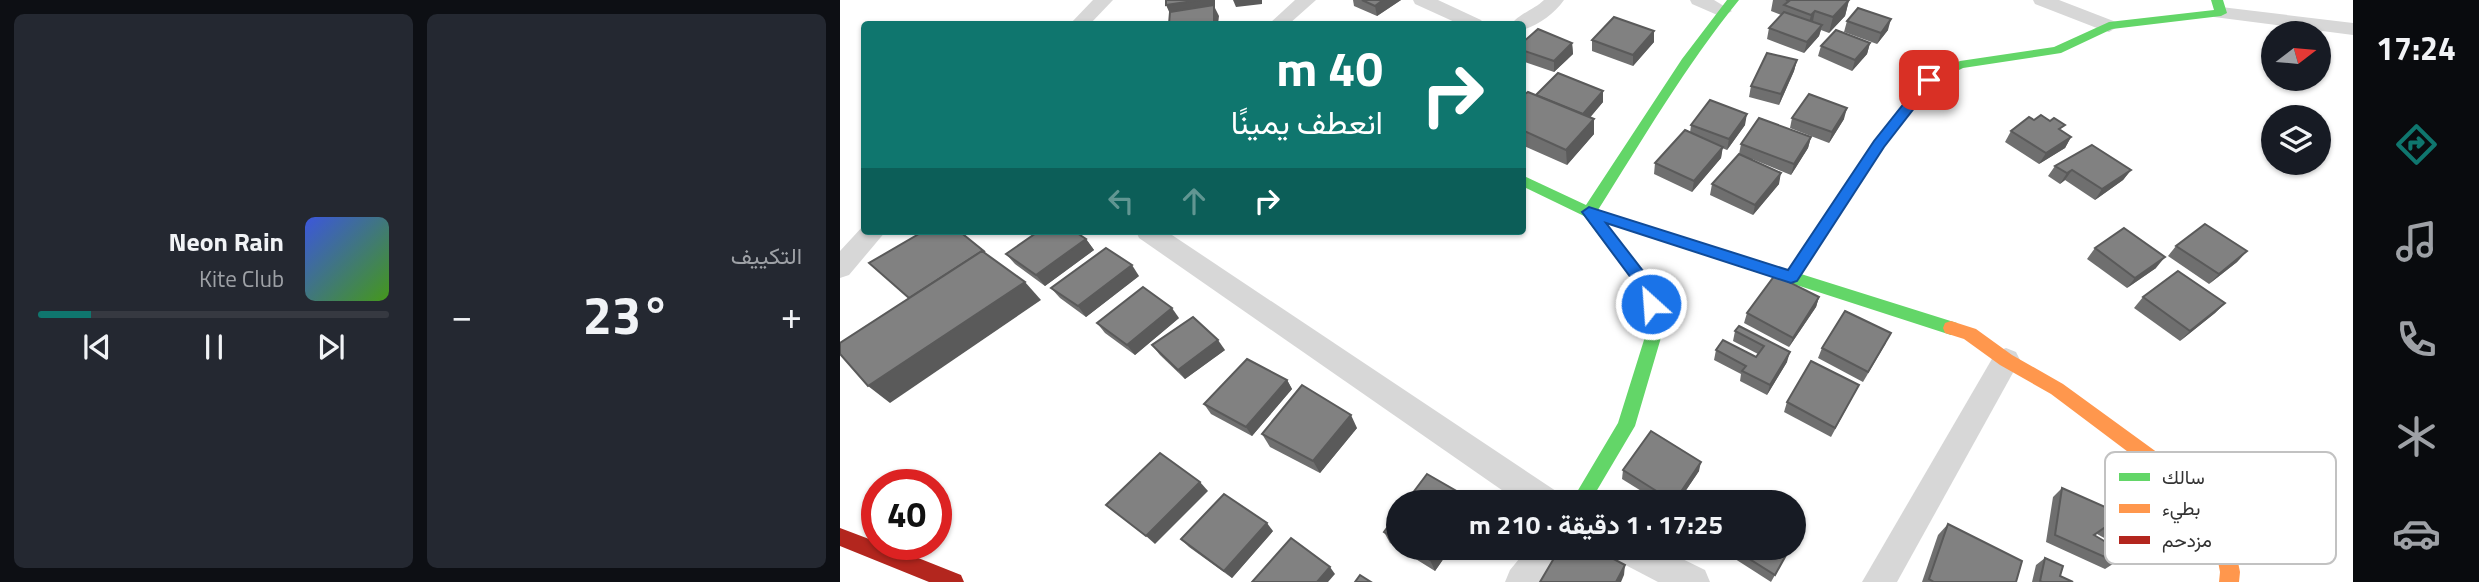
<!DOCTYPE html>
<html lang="ar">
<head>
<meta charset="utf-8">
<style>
	body { margin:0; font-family:"Titillium Web",Vazirmatn,sans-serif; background:#242831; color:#f1f3f6; direction:rtl; height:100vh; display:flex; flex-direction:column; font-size:26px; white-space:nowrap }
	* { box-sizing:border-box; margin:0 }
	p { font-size:23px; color:#9ea1a6 }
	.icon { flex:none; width:38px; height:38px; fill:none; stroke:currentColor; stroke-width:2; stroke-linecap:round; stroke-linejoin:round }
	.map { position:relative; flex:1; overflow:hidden; direction:ltr }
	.sheet { display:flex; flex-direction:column; gap:14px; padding:14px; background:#0d0f14; width:840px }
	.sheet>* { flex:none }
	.banner { position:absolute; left:21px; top:21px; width:665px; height:214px; border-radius:7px; box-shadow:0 2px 5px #0004; direction:rtl; background:#0f766e; color:#fff; overflow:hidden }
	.needle { width:46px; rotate:74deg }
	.controls { position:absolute; left:1421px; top:21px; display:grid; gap:14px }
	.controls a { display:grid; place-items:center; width:70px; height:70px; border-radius:50%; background:#171b24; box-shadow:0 2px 5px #0004; font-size:35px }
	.speed { position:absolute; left:21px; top:469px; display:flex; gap:14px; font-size:35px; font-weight:700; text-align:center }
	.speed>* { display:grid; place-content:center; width:91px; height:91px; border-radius:50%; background:#171b24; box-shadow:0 2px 5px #0004; line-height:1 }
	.speed .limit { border:10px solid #d22; background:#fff; color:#111 }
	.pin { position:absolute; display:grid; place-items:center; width:60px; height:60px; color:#fff; margin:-30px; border-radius:14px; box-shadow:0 4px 10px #0006 }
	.me { position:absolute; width:77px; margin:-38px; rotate:334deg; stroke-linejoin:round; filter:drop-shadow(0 0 5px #0008) }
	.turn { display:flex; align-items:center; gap:24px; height:147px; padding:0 28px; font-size:32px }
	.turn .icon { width:91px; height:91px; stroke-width:2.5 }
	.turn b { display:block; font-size:49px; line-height:60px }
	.lanes { display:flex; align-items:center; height:66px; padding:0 28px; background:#0003; justify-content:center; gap:35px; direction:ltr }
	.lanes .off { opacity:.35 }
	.big { font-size:52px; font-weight:700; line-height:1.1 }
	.sheet .card { flex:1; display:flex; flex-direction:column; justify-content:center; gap:10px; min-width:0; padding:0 24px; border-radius:10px; background:#242831 }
	.song { display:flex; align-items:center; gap:21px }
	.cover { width:84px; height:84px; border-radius:10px; background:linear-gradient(135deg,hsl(230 70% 55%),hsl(100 70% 35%)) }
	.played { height:7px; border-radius:4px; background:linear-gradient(90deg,#0f766e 15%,#363941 15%) }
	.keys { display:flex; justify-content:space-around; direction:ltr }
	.heat { display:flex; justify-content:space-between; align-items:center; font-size:38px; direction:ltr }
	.sheet .tiles { flex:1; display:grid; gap:14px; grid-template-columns:repeat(2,1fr) }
	.trip { position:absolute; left:546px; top:490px; width:420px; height:70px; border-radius:35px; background:#171b24; box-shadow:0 2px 5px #0004; font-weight:700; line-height:70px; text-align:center; direction:rtl }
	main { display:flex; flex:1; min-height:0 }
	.tabs { display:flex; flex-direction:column; width:126px; justify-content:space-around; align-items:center; background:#090b0e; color:#9ea1a6 }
	.tabs .icon { width:49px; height:49px }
	.tabs .current { color:#0f766e }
	.tabs b { font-size:32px; color:#f1f3f6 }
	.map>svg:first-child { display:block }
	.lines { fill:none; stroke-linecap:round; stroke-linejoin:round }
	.street { fill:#d7d7d7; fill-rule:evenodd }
	.fast { fill:#63d668; fill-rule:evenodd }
	.slow { fill:#ff974d; fill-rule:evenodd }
	.jam { fill:#b3261e; fill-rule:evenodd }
	.wall { fill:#6f6f6f }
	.shaded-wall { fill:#5a5a5a }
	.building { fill:#818181; stroke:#5a5a5a; stroke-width:2 }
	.route { fill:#1a73e8; stroke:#114b97; stroke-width:2 }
	.key { fill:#fff; stroke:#c2c2c2; stroke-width:2 }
	.key-label { font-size:19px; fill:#333 }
</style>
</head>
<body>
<main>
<nav class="tabs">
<b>17:24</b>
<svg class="icon current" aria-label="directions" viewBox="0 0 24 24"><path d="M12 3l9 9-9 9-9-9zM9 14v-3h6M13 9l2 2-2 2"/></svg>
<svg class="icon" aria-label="music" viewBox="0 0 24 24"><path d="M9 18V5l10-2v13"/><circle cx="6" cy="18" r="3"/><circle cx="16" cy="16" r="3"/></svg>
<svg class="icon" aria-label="phone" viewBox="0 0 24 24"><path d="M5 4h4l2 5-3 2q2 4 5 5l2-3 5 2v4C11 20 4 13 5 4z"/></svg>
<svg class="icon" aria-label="climate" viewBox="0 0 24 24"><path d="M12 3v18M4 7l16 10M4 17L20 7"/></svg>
<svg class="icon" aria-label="car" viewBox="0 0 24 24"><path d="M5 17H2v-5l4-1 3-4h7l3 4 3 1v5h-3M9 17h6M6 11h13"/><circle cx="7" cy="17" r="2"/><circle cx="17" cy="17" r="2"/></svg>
</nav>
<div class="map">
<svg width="1513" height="582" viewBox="0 0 1513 582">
	<rect width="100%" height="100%" fill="#fff"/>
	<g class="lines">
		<!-- street -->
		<g class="street">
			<polygon points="253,0 273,0 250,24 230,24"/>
			<polygon points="455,0 476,0 449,24 429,24"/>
			<polygon points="573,0 598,0 641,20 644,24 619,24 575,4"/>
			<path d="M704,0H724C714,14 699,25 682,30V24H672C677,15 695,9 704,0Z"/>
			<polygon points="850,0 874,0 892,11 882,17 852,4"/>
			<polygon points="1193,0 1219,0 1276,22 1279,26 1269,32 1262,30 1195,4"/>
			<polygon points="1381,7 1513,23 1513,35 1374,17 1371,13"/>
			<polygon points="24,225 24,231 46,231 9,275 0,278 0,251"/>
			<polygon points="296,231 326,231 716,491 721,502 679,502 299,238"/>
			<polygon points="1166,348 1176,352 1180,360 1057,582 1022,582 1156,352"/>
			<polygon points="688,548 724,548 703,582 665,582 670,570"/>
			<polygon points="770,548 820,548 865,570 870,582 818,582 774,559"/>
		</g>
		<!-- fast -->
		<path class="fast" d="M887,0H899C846,65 803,139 758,210L948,270L1034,141L1085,77L1120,61L1214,47L1269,22L1374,10L1371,0H1383L1387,13L1381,16L1272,29L1221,53L1123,68L1093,83L1044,147L961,274L1117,323L1119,328L1117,333L1111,335L765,223L810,280L825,324L795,426L750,502H731L778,423L809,324L797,286L744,216L682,186V175L746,205L842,59Z"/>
		<!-- slow -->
		<polygon class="slow" points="1111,321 1136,329 1172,355 1223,384 1362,485 1393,537 1400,572 1399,582 1379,582 1380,572 1374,540 1348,497 1211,394 1160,365 1124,339 1105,333 1103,328 1105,323"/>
		<!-- jam -->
		<polygon class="jam" points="0,528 37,542 37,544 43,544 121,575 124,582 89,582 0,546"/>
	</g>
	<!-- wall -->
	<g class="wall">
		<polygon points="513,0 561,0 537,16 514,6"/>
		<polygon points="933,0 1009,0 1005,16 989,33 981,30 979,36 964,53 927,39 929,28 941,15 931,11"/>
		<polygon points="1007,21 1048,30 1037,44 1004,32"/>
		<polygon points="752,40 814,42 793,66 752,51"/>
		<polygon points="682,43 732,43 733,54 714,72 682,61"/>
		<polygon points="1030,43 1027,54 1012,71 978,56 981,46"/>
		<polygon points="957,60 954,71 939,105 909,97 911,86"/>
		<polygon points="763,91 763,102 750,117 754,134 727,165 682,145 682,96"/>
		<polygon points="952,118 1004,119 989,143 950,128"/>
		<polygon points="1194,120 1222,131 1231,137 1225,148 1199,164 1165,142 1171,131"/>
		<polygon points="851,125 905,125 887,150 882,148 881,158 852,192 814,174 815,163 850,133"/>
		<polygon points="971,137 968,148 951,175 912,159 939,184 913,215 870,195 872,184 899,154 901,144"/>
		<polygon points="1215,166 1291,170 1283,180 1255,200 1225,180 1220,184 1208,176"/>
		<polygon points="246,239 254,250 205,286 175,264 166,254"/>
		<polygon points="1336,246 1407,251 1397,262 1369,284 1328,256"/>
		<polygon points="1255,248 1316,268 1287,288 1247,259"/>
		<polygon points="299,276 246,317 220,298 211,288"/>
		<polygon points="979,297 976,307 949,347 904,323 907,313"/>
		<polygon points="1303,297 1385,303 1375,313 1340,341 1294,308"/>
		<polygon points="339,318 295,355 265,333 257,323"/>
		<polygon points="899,326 947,362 927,395 900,381 901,374 874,360 876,350 916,357 918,354 893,341 895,331"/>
		<polygon points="1046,343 1023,382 978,358 982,348"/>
		<polygon points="312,345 385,350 345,379 320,355"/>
		<polygon points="447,380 452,389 412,436 371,414 364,404"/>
		<polygon points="1019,385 991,437 944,412 947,402"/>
		<polygon points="517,428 480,473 430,447 422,434"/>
		<polygon points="783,470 859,471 838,502 819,502 782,479"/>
		<polygon points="1222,488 1276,531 1266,539 1257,534 1255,535 1276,562 1265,569 1206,542 1213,497"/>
		<polygon points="558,513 558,548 611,548 595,571 550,543 544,532"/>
		<polygon points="1108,524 1176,582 1082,582 1098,535"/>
		<polygon points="433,531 392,578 349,547 341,539"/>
		<polygon points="878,548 950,548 931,582"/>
		<polygon points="1205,558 1220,576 1233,582 1192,582 1196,565"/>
	</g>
	<!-- shaded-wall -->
	<g class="shaded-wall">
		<polygon points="360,0 375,0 375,8 379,16 378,24 331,16 326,5"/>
		<polygon points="393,0 422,0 422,4 396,7"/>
		<polygon points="543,0 561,0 537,16 535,6"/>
		<polygon points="1009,0 1005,16 989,33 993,17"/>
		<polygon points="975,11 972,26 967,31 971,15"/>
		<polygon points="1051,19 1048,30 1037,44 1041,33"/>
		<polygon points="982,25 979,36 964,53 967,42"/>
		<polygon points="814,31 814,42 793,66 793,55"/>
		<polygon points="732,43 733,54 714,72 714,61"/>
		<polygon points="1030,43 1027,54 1012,71 1015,60"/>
		<polygon points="957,60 954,71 939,105 941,94"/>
		<polygon points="763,91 763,102 743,126 743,115"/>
		<polygon points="1007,108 1004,119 989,143 992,132"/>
		<polygon points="907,114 905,125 887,150 889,139"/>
		<polygon points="754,119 754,134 727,165 726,150"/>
		<polygon points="971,137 968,148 951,175 954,164"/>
		<polygon points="1231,137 1225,148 1199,164 1206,153"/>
		<polygon points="883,147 881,158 852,192 854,181"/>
		<polygon points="1232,170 1225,180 1220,184 1227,173"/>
		<polygon points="1291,170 1283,180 1255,200 1262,189"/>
		<polygon points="941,173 939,184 913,215 915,205"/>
		<polygon points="246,239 254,250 205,286 196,275"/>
		<polygon points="1407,251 1397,262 1369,284 1379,274"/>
		<polygon points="1325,257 1316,268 1287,288 1295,278"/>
		<polygon points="292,265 299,276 246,317 238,306"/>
		<polygon points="185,282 201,300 50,403 28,386"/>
		<polygon points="979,297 976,307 949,347 953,338"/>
		<polygon points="1385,303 1375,313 1340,341 1350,331"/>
		<polygon points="332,308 339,318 295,355 287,345"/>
		<polygon points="378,340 385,350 345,379 338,370"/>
		<polygon points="950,352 947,362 927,395 930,385"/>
		<polygon points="447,380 452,389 412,436 406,427"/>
		<polygon points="511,415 517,428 480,473 473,461"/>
		<polygon points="861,462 859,471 838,502 834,502"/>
		<polygon points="360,482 368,491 315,544 306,536"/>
		<polygon points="427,523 433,531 392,578 384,571"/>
		<polygon points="599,548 611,548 595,571 590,560"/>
		<polygon points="785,565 784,575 781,582 776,582"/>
		<polygon points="490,567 495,574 488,582 477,582"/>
	</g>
	<!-- building -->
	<g class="building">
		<polygon points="326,0 360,0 326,5"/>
		<polygon points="522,0 543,0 535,6"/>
		<polygon points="946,0 1009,0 993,17 975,11 971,15 944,5 949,1"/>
		<polygon points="374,5 374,24 329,24 330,12"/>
		<polygon points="1018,8 1051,19 1041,33 1007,21"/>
		<polygon points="944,12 982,25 967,42 929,28"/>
		<polygon points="774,17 814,31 793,55 752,40"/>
		<polygon points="698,29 732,43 714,61 682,50 682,43"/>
		<polygon points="996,30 1030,43 1015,60 981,46"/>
		<polygon points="927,53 957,60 941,94 911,86"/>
		<polygon points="718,73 763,91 743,114 696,95"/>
		<polygon points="688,92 754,119 726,150 682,130 682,96"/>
		<polygon points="969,94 1007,108 992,132 952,118"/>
		<polygon points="870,100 907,114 889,139 851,125"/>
		<polygon points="1201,115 1210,121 1214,118 1225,125 1219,129 1231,137 1206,153 1171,131 1189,117 1194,120"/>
		<polygon points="919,118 971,137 954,164 901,144"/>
		<polygon points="845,130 883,147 854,181 815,163"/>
		<polygon points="1252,145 1291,170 1262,189 1232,170 1227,173 1215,166"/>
		<polygon points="899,154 941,173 915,205 872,184"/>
		<polygon points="1365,224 1407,251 1379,274 1336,246"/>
		<polygon points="1284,228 1325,257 1295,278 1255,248"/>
		<polygon points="84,231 119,231 145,252 142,251 69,298 29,263"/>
		<polygon points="199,231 234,231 246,239 196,275 166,254"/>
		<polygon points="266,248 292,265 238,306 211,288"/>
		<polygon points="142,251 185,282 28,386 0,354 0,343"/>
		<polygon points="1338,271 1385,303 1350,331 1303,297"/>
		<polygon points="935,275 979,297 953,338 907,313"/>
		<polygon points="303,287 332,308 287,345 257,323"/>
		<polygon points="1005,311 1051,333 1028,372 982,348"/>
		<polygon points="353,317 378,340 338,370 312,345"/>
		<polygon points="899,326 950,352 930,385 902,371 906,366 876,350 883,340 916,357 924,346 895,331"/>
		<polygon points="407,359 447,380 406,427 364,404"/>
		<polygon points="971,361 1019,385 995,428 947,402"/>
		<polygon points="462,385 511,415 473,461 422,434"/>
		<polygon points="811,431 861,462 834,502 783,470"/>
		<polygon points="320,453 360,482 306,536 266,505"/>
		<polygon points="587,474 632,500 631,502 566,502"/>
		<polygon points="1222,488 1281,514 1276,531 1267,526 1254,535 1276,548 1276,562 1215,535"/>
		<polygon points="384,494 427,523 384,571 341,539"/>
		<polygon points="904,494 917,502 899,502"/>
		<polygon points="558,513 558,541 544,532"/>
		<polygon points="1108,524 1182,561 1176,582 1094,582 1089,579"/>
		<polygon points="954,525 960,528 954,540"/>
		<polygon points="451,538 490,567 477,582 412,582"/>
		<polygon points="570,548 599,548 590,560"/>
		<polygon points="720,548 753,548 785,565 776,582 700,582"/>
		<polygon points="892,548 950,548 935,575"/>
		<polygon points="1205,558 1223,566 1220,576 1233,582 1202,582 1200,581"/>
		<polygon points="520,575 531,582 515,582"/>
	</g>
	<!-- route -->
	<polygon class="route" points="1089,76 1096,80 1044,147 957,281 951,283 766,223 810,280 819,304 811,311 805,309 797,286 742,212 749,207 948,270 1034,141 1085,77"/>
	<!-- legend -->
	<rect x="1265" y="452" width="231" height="112" rx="10" class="key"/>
	<rect x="1279" y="473" width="31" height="8" fill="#63d668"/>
	<rect x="1279" y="504" width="31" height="9" fill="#ff974d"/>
	<rect x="1279" y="536" width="31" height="8" fill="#b3261e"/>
	<g class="key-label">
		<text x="1322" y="484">سالك</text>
		<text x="1322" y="515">بطيء</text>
		<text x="1322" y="547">مزدحم</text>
	</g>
</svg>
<div class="controls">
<a><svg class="needle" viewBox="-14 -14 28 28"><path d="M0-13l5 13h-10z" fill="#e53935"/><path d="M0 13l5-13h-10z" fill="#9ea1a6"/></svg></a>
<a><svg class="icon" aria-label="layers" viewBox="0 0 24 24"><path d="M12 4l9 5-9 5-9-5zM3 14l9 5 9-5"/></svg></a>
</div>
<div class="speed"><div class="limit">40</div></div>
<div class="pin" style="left:1089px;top:80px;background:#d93025"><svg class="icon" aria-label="arrive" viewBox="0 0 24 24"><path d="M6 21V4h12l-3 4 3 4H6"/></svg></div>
<svg class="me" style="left:811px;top:304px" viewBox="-20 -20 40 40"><circle r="17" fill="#1a73e8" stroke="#fff" stroke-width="3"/><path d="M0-11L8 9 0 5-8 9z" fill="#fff"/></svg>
<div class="trip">17:25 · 1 دقيقة · 210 m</div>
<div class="banner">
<div class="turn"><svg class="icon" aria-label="right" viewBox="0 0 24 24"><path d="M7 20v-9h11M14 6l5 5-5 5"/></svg><div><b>40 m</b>انعطف يمينًا</div></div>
<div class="lanes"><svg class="icon off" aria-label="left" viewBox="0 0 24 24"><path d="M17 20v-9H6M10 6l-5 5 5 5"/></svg><svg class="icon off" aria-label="ahead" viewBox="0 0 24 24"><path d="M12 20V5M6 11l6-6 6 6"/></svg><svg class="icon" aria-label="right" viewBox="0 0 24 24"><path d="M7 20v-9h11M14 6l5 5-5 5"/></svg></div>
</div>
</div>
<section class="sheet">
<div class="tiles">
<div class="card"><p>التكييف</p>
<div class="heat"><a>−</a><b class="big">23°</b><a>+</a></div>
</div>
<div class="card">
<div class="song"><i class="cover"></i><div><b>Neon Rain</b><p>Kite Club</p></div></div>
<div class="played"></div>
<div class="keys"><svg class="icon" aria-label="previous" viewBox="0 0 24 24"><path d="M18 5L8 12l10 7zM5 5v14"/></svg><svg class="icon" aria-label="pause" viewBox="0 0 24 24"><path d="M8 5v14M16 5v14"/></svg><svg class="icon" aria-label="next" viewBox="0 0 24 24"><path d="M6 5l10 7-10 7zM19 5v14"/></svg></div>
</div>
</div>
</section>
</main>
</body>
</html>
